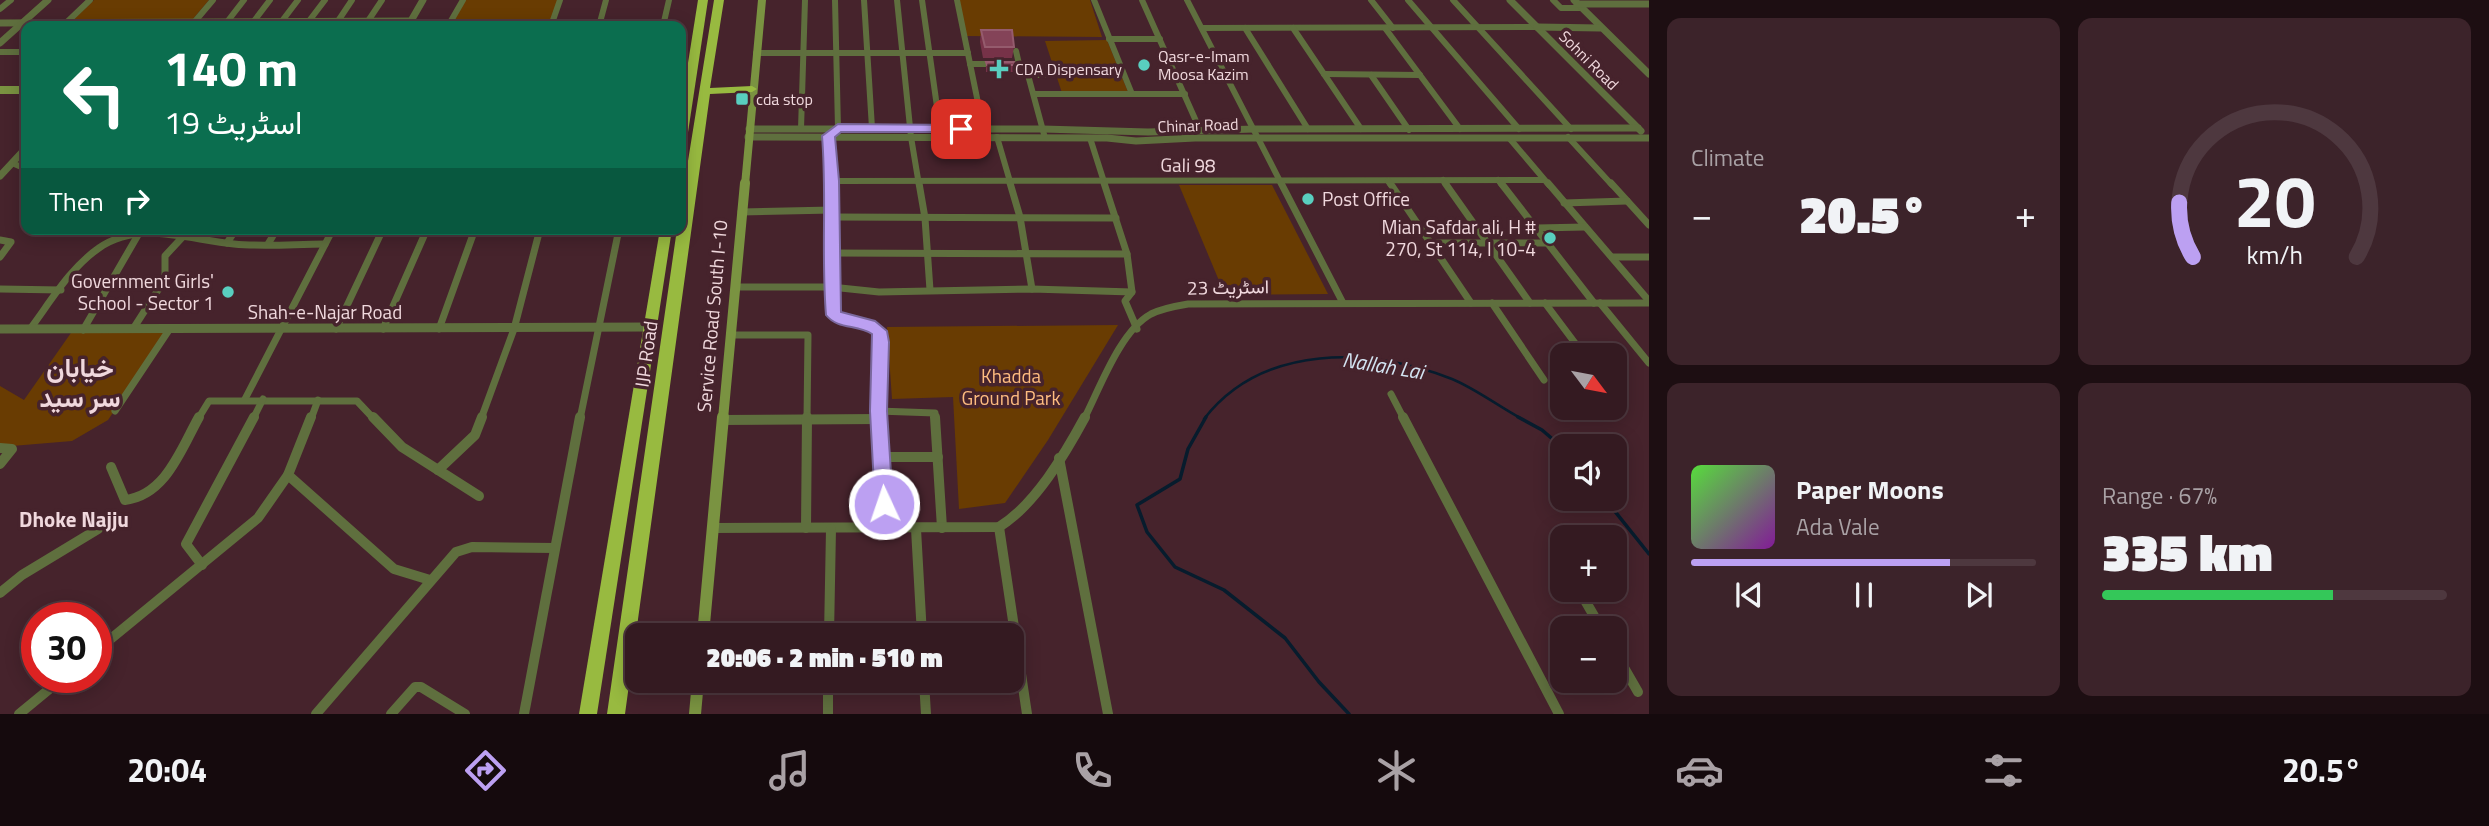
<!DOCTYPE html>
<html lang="en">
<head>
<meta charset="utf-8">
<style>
	body { margin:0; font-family:"Titillium Web",Vazirmatn,sans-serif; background:#3c232a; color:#f1f3f6; height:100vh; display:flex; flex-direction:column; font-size:26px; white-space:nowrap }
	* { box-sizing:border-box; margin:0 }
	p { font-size:23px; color:#a9a1a5 }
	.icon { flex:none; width:38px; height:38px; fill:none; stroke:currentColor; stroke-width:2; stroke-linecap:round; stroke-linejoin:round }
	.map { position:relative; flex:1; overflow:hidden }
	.sheet { display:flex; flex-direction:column; gap:18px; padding:18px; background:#1d0e12; width:840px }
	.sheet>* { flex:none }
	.banner { position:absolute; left:21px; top:21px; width:665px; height:214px; border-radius:14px; box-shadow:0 4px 18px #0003,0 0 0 2px #4e383f; background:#0b6e4f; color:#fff; overflow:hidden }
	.needle { width:46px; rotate:122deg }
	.tools { position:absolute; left:1550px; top:343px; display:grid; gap:14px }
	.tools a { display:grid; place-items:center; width:77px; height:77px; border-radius:14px; background:#341a21; box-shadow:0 4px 18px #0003,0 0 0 2px #4e383f; font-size:35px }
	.speed { position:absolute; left:21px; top:602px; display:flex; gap:14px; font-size:35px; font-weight:700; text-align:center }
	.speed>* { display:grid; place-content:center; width:91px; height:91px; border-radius:50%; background:#341a21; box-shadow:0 4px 18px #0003,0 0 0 2px #4e383f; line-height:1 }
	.speed .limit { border:10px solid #d22; background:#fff; color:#111 }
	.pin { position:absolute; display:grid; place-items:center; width:60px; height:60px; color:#fff; margin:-30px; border-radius:14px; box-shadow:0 4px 10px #0006 }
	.me { position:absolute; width:77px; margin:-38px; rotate:357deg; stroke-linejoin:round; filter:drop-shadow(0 0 5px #0008) }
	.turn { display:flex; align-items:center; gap:24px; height:147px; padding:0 28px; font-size:32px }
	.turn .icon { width:91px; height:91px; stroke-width:2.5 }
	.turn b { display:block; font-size:49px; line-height:60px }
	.then { display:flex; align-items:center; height:66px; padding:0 28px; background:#0003; gap:14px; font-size:26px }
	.big { font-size:52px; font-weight:800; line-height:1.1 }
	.sheet .widget { flex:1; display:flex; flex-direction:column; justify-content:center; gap:10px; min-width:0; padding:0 24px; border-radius:14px; background:#3c232a }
	.sheet .dial { align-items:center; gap:0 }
	.dial svg { height:182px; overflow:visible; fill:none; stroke:#4e383f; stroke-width:7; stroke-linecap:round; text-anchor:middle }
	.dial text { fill:#f1f3f6; stroke:none }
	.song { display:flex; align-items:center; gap:21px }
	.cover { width:84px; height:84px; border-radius:10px; background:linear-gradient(135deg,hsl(110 70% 55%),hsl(290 70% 35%)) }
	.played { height:7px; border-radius:4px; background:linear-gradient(90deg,#bca0f2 75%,#4e383f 75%) }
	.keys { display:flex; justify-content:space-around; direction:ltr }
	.heat { display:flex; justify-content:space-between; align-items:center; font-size:38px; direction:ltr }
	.charge { height:10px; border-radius:5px; background:linear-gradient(90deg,#34c759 67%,#4e383f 0) }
	.sheet .tiles { flex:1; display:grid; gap:18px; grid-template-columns:repeat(2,1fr) }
	.trip { position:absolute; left:625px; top:623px; width:399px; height:70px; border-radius:14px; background:#341a21; box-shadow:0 4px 18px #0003,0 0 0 2px #4e383f; font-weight:800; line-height:70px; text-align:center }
	.dock { display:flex; height:112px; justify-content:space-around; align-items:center; background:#150a0d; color:#a9a1a5 }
	.dock .icon { width:49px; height:49px }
	.dock .current { color:#bca0f2 }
	.dock b { font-size:32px; color:#f1f3f6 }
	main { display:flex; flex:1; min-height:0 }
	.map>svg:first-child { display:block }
	.green { fill:#693c02 }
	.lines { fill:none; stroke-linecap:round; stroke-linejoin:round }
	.stream-far1 { stroke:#071c2d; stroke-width:2.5 }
	.stream { stroke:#071c2d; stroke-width:3.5 }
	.minor-far2 { stroke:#5f6f3e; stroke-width:6 }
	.minor-far1 { stroke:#5f6f3e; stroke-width:7 }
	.minor { stroke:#5f6f3e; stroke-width:10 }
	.tertiary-far1 { stroke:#5f6f3e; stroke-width:7 }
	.tertiary { stroke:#5f6f3e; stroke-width:9 }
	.secondary-far2 { stroke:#7a9341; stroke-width:8 }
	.secondary-far1 { stroke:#7a9341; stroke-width:10 }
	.secondary { stroke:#7a9341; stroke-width:12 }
	.trunk { fill:#98ba40; fill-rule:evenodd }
	.wall { fill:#773248 }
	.building { fill:#844358; stroke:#955b6d; stroke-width:2 }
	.route { fill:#bca0f2; stroke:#7a689d; stroke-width:2 }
	.poi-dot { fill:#59cebf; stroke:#46232c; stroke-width:2.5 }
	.labels { text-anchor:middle; stroke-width:7; stroke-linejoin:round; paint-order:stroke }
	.far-poi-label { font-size:16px; fill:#f0d8dd; stroke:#46232c; text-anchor:start }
	.far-street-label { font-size:16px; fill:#f0d8dd; stroke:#46232c }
	.street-label { font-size:19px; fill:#f0d8dd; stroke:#46232c }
	.poi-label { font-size:19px; fill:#f0d8dd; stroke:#46232c; text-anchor:end }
	.park-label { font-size:19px; fill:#ffbd80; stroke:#46232c }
	.water-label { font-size:21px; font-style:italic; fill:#d3e4f2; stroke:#46232c }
	.neighbourhood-label { font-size:21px; font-weight:bold; fill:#f0d8dd; stroke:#46232c }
	.district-label { font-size:26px; font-weight:bold; fill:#f0d8dd; stroke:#46232c }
</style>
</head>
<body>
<main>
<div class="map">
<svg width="1649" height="714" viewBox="0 0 1649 714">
	<rect width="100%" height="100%" fill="#46232c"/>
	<!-- green -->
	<g class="green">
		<polygon points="94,0 209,0 193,19 73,20"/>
		<polygon points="463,0 560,0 551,26 448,26"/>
		<polygon points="958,0 1090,0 1102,37 967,36"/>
		<polygon points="1107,40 1128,92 1062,93 1045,41"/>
		<polygon points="1179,185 1272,185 1328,294 1225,295"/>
		<polygon points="1118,325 1048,440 1005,503 959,509 953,397 892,399 887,327"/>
		<polygon points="73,330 169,330 108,420 72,441 0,447 0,386 24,400"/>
	</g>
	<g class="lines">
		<!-- stream-far1 -->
		<path class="stream-far1" d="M1204,419C1263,343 1371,347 1452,379C1476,389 1498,406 1522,419"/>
		<!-- stream -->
		<g class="stream">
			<polyline points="1206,417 1188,449 1180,479 1137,505 1147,532 1175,567 1224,590 1285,638 1319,682 1349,714"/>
			<polyline points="1518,417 1542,430 1563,448"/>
			<polyline points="1605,499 1649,554"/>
		</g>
		<!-- minor-far2 -->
		<g class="minor-far2">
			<polyline points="864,0 872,128"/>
			<polyline points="897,0 911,137 919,185"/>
			<polyline points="922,0 940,128"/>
			<polyline points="957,0 985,137"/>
			<polyline points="1094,0 1132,94"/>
			<polyline points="1142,0 1200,130"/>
			<polyline points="1187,0 1282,185"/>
			<polyline points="1371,0 1393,28"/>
			<polyline points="1408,0 1519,129"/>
			<polyline points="1453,0 1571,129"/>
			<polyline points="1553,0 1561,8 1581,8"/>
			<polyline points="0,9 11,0"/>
			<polyline points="254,21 270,0"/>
			<polyline points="282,21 298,0"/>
			<polyline points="309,21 325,0"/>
			<polyline points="338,21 352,0"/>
			<polyline points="368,21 382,0"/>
			<polyline points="227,22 244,0"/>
			<polyline points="66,23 90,0"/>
			<polyline points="191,26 213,0"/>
			<polyline points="448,26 463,0"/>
			<polyline points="551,26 560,0"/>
			<polyline points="599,26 606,0"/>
			<polyline points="663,26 669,0"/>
			<polyline points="1202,28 1537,27"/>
			<polyline points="1245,28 1308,129"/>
			<polyline points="1293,28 1361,129"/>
			<polyline points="1385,28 1460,129"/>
			<polyline points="1109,39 1160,39"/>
			<polyline points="0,52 26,52"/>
			<polyline points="756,53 968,53"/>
			<polyline points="970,64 1019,64 1016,51"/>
			<polyline points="1324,74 1420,75"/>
			<polyline points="1371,75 1409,130"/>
			<polyline points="1034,94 1185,94"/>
			<polyline points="801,129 805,0"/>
			<polyline points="997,137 1011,185"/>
			<polyline points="1568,137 1612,185"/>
			<polyline points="1045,138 1028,75 1051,75"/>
			<polyline points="1090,138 1105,185"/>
			<polyline points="1510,139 1549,185"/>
			<polyline points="12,163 26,169"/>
			<polyline points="1443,180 1447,185"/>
			<polyline points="1498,180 1502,185"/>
			<polyline points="832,181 1544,180"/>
			<polyline points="1388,181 1391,185"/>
			<polyline points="831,185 829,136 838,128 835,0"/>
		</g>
		<!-- minor-far1 -->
		<g class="minor-far1">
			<polyline points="831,183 833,315 879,331 878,419"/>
			<polyline points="919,183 925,218 930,290"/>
			<polyline points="1010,183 1020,217 1032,289"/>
			<polyline points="1104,183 1127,254 1132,292 1125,301 1137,329"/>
			<polyline points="1281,183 1343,303"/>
			<polyline points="1390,183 1471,303"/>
			<polyline points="1445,183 1530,303"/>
			<polyline points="1501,183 1594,303"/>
			<polyline points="1548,183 1649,301"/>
			<polyline points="1611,183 1649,225"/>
			<polyline points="1564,203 1627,201"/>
			<polyline points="741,212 832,210"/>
			<polyline points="832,217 1116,218"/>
			<polyline points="1537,228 1585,227"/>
			<polyline points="0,240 11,242 0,257"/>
			<polyline points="227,243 236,229"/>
			<polyline points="1430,243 1549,243"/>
			<polyline points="268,244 277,229"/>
			<polyline points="831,253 1127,254"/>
			<polyline points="1612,257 1649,257"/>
			<polyline points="736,287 831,287 879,292 1032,289 1132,292"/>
			<polyline points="0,289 61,290"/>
			<polyline points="1492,303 1544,380"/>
			<polyline points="1545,303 1584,355"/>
			<polyline points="1600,303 1649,363"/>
			<path d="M30,329C51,301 70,268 99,248C140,220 189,240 234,244C264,247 295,244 325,244"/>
			<polyline points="133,329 165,279 165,256 190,229"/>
			<polyline points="336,329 383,229"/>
			<polyline points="383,329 427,229"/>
			<polyline points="439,329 475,229"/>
			<polyline points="83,330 138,235"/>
			<polyline points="730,335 808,335 807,419"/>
			<polyline points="1391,394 1404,419"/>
			<polyline points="245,399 333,229"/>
			<polyline points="115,411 169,330"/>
			<polyline points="878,411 935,413 935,419"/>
			<polyline points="198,419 209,401 357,401 374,419"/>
			<polyline points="253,419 263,399"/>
			<polyline points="311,419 318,400"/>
			<polyline points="481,419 514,329 540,229"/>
			<polyline points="580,419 619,229"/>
			<path d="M1084,419C1100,388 1120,331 1151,314C1163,308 1176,306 1188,304L1649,303"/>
		</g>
		<!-- minor -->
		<g class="minor">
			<polyline points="373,417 402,447 479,496"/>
			<polyline points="878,417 885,527"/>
			<polyline points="935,417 942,528"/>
			<polyline points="1403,417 1559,714"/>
			<polyline points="722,420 879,419"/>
			<polyline points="0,448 12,449 0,464"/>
			<polyline points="881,457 938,457"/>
			<polyline points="1059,458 1108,714"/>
			<path d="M111,467L125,500C166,495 181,449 199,417"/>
			<polyline points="438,470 475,435 482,417"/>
			<polyline points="288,475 394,569 430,580"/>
			<polyline points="999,527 1027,714"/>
			<path d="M713,528L999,527C1035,505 1065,454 1085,417"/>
			<polyline points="806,528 807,417"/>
			<polyline points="916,529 922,635"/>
			<polyline points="202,565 186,544 254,417"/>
			<polyline points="1579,590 1601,628"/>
			<polyline points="0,593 22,575 98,529"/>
			<polyline points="829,635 831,529"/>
			<polyline points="96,651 258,518 288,475 311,417"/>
			<polyline points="1615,652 1638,692"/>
			<polyline points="828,681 828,714"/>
			<polyline points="924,681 926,714"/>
			<polyline points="19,714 64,677"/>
			<polyline points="316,714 456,552 472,547 555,548"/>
			<polyline points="391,714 415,687 421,687 465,714"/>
			<polyline points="524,714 580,417"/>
		</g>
		<!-- tertiary-far1 -->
		<g class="tertiary-far1">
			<polyline points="1510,0 1641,131"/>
			<polyline points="1574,0 1649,74"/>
			<polyline points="1577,4 1649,4"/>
			<polyline points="0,23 411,21"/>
			<polyline points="408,26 423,0"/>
			<polyline points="1537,27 1600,28"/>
			<polyline points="0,43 48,0"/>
			<polyline points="749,129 1043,129 1148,132 1255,129 1638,128"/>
			<polyline points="748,137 1107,138 1136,141 1195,138 1649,138"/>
			<polyline points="0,176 26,148"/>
		</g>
		<!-- tertiary -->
		<polyline class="tertiary" points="0,329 650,327"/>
		<!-- secondary-far2 -->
		<g class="secondary-far2">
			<polyline points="0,90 26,90"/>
			<polyline points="745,185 762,0"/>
		</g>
		<!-- secondary-far1 -->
		<polyline class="secondary-far1" points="723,419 745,183"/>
		<!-- secondary -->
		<g class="secondary">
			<polyline points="703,635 723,417"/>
			<polyline points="695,714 698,681"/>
		</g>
		<!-- trunk -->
		<g class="trunk">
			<polygon points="698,0 708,0 687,139 681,142 681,107"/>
			<polygon points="714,0 724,0 710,88 752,86 757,89 752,92 710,94 625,714 607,714 677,229 681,229 682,198"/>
			<polygon points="660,229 672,229 597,714 579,714"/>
		</g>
	</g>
	<!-- wall -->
	<g class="wall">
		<polygon points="981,30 1014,47 1012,58 983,58 980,42"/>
		<polygon points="986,62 1015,65 1014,72 986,72"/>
	</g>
	<!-- building -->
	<g class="building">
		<polygon points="981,30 1012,30 1014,47 985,47"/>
		<polygon points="986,62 1014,62 1015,65 987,65"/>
	</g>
	<!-- route -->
	<path class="route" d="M838,124L961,125L967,129L961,132H841L835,137L839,181L841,312L875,321L887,331L889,342L887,411L893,504L890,509L884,512L878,509L875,504L870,411L872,334C857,324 838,330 826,315C821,255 827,196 822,136Z"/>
	<!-- markers -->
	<g class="poi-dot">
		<circle cx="1144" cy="65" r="7"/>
		<path d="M995.5 58.5h7v7h7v7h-7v7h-7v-7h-7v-7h7z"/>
		<rect x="735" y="92" width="14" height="14" rx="3.5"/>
		<circle cx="1308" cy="199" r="7"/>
		<circle cx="1550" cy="238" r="7"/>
		<circle cx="228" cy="292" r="7"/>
	</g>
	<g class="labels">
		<!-- far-poi labels -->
		<g class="far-poi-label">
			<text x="1158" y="62">Qasr-e-Imam<tspan x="1158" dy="18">Moosa Kazim</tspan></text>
			<text x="1015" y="75">CDA Dispensary</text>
			<text x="756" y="105">cda stop</text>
		</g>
		<!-- far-street labels -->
		<g class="far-street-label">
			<text transform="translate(1589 60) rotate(45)" y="6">Sohni Road</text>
			<text transform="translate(1198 125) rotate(-2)" y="6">Chinar Road</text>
		</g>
		<!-- street labels -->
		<g class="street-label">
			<text transform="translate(1188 165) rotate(1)" y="7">Gali 98</text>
			<text transform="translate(1228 287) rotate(-1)" y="7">اسٹریٹ 23</text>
			<text x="325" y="319">Shah-e-Najar Road</text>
			<text transform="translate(712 316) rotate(-85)" y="7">Service Road South I-10</text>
			<text transform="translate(646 354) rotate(-82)" y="7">IJP Road</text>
		</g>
		<!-- poi labels -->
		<g class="poi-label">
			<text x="1322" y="206" text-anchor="start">Post Office</text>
			<text x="1536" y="234">Mian Safdar ali, H #<tspan x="1536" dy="22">270, St 114, I 10-4</tspan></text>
			<text x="214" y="288">Government Girls'<tspan x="214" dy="22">School - Sector 1</tspan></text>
		</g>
		<!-- park labels -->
		<g class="park-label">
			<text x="1011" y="383">Khadda<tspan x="1011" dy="22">Ground Park</tspan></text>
		</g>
		<!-- water labels -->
		<g class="water-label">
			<text transform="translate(1383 366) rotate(9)" y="7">Nallah Lai</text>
		</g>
		<!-- neighbourhood labels -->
		<g class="neighbourhood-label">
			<text x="74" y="527">Dhoke Najju</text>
		</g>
		<!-- district labels -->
		<g class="district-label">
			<text x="80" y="377">خیابان<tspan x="80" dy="30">سر سید</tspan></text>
		</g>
	</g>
</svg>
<div class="tools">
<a><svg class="needle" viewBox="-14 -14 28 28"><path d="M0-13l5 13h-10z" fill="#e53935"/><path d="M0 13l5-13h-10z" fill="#a9a1a5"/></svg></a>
<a><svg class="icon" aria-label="sound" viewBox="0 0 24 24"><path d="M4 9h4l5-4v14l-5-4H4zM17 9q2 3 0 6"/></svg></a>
<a>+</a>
<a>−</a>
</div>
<div class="speed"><div class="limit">30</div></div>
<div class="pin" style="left:961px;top:129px;background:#d93025"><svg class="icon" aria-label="arrive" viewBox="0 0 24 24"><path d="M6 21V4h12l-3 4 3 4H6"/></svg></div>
<svg class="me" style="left:884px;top:504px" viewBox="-20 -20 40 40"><circle r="17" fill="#bca0f2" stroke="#fff" stroke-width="3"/><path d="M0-11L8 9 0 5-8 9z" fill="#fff"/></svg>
<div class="trip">20:06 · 2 min · 510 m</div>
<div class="banner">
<div class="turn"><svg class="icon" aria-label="left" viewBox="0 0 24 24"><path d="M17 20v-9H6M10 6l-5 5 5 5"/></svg><div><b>140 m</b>اسٹریٹ 19</div></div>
<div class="then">Then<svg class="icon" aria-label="right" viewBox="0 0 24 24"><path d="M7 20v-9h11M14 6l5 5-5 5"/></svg></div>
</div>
</div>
<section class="sheet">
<div class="tiles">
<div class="widget"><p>Climate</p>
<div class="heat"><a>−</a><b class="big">20.5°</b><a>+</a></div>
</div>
<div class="widget dial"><svg viewBox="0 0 100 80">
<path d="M14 69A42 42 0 1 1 86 69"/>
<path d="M14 69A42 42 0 0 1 8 45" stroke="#bca0f2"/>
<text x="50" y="56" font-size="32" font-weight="700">20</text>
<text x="50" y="72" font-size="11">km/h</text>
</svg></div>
<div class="widget">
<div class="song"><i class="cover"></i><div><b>Paper Moons</b><p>Ada Vale</p></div></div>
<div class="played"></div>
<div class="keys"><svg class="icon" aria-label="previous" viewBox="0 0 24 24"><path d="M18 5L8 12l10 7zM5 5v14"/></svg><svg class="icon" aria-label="pause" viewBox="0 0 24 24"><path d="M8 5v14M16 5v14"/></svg><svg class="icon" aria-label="next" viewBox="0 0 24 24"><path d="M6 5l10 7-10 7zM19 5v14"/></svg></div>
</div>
<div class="widget"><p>Range · 67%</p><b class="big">335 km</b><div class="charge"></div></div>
</div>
</section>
</main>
<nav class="dock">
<b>20:04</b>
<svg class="icon current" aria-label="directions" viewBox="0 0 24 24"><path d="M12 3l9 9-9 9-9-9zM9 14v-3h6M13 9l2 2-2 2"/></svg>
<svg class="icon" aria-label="music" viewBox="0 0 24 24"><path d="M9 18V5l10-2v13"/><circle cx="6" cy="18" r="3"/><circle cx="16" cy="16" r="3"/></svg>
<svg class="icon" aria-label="phone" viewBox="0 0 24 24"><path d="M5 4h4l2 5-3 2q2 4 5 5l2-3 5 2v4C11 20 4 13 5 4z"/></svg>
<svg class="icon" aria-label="climate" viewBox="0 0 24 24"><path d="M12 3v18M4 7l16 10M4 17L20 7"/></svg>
<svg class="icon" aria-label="car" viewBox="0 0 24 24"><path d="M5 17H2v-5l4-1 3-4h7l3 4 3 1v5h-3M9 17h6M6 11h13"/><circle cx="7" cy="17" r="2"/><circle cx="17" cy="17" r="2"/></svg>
<svg class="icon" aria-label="filters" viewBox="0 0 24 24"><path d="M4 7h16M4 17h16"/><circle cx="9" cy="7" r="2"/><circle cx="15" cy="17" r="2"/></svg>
<b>20.5°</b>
</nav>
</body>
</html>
